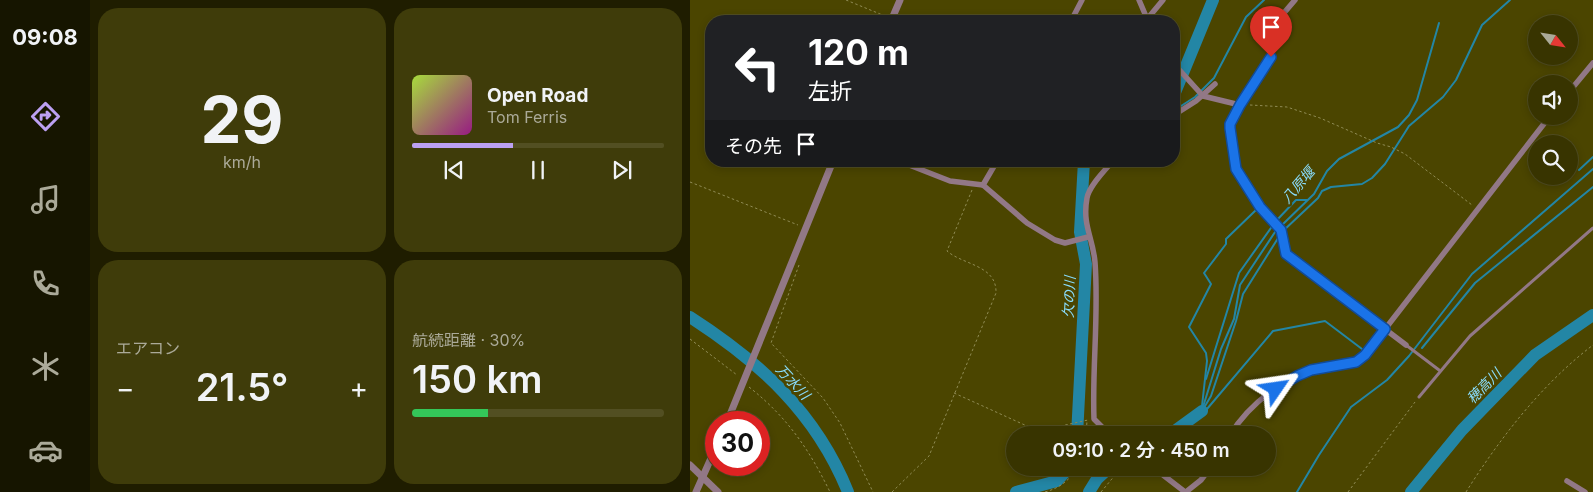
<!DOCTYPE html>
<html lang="ja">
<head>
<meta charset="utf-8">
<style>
	body { margin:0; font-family:Inter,"Noto Sans JP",sans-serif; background:#3f3c0a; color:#f1f3f6; height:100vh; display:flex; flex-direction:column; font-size:19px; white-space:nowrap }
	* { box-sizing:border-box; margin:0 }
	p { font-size:16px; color:#abaa99 }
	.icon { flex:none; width:28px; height:28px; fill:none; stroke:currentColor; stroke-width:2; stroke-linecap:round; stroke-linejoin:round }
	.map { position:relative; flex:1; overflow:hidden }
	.panel { display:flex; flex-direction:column; gap:8px; padding:8px; background:#1f1d00; width:600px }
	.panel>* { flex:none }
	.top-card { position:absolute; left:15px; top:15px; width:475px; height:152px; border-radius:20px; box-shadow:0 2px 8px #0003,0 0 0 1px #524f22; background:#202124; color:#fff; overflow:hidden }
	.needle { width:32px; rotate:120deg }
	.buttons { position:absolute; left:838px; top:15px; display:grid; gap:10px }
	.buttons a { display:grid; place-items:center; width:50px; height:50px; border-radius:50%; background:#383400; box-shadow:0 2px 8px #0003,0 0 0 1px #524f22; font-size:25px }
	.speed { position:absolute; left:15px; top:411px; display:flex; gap:10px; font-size:25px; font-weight:700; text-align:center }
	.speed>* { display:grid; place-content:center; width:65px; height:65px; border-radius:50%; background:#383400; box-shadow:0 2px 8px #0003,0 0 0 1px #524f22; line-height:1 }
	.speed .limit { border:8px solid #d22; background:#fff; color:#111 }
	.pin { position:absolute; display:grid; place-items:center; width:42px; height:42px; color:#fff; margin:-51px -21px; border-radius:50% 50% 50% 0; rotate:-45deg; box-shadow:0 0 5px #0007 }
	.pin .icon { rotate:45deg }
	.me { position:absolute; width:55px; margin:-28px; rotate:58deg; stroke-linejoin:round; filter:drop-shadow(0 0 4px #0008) }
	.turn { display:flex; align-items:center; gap:18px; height:105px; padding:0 20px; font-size:22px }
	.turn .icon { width:65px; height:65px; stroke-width:2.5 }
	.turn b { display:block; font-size:35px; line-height:42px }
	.then { display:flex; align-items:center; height:48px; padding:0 20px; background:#0003; gap:10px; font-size:19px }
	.big { font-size:38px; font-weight:600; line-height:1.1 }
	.panel .tile { flex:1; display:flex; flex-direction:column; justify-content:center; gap:8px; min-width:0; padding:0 18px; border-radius:20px; background:#3f3c0a }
	.panel .dial { align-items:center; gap:0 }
	.dial b { font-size:65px; line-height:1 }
	.song { display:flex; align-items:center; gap:15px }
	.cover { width:60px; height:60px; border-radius:8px; background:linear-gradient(135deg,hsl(80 70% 55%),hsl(310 70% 35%)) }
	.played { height:5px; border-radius:2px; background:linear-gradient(90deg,#bca0f2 40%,#524f22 40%) }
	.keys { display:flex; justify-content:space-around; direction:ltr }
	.heat { display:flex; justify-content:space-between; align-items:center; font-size:28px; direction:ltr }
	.charge { height:8px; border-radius:4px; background:linear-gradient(90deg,#34c759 30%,#524f22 0) }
	.panel .tiles { flex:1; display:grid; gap:8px; grid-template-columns:repeat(2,1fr) }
	.trip { position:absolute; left:316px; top:426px; width:270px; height:50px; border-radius:25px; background:#383400; box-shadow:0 2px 8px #0003,0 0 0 1px #524f22; font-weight:600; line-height:50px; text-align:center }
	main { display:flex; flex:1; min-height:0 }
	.dock { display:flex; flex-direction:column; width:90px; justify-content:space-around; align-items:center; background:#161500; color:#abaa99 }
	.dock .icon { width:35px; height:35px }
	.dock .selected { color:#bca0f2 }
	.dock b { font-size:22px; color:#f1f3f6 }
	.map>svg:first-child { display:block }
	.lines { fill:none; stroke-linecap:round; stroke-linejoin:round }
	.stream { stroke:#2386a5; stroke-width:2 }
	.river { stroke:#2386a5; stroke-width:12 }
	.path { stroke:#8f8b54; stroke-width:1; stroke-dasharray:2.5 2.5; stroke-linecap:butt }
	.service { stroke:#927886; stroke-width:3 }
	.minor { stroke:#927886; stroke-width:5.5 }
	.tertiary { stroke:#927886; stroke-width:7 }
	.route-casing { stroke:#114b97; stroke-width:12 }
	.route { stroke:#1a73e8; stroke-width:9 }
	.labels { text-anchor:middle; stroke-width:5; stroke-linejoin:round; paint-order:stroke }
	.water-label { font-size:14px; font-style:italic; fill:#89dcfb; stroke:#4b4500 }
</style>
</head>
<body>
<main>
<nav class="dock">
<b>09:08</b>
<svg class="icon selected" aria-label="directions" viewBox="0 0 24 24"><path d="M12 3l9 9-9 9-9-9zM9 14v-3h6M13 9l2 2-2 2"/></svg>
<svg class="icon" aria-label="music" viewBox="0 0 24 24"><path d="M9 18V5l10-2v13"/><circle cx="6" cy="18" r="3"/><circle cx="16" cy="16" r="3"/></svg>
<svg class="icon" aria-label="phone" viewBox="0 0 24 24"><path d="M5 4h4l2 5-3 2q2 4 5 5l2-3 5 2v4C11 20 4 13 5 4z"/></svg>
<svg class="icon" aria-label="climate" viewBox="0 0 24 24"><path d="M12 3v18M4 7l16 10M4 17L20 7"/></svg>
<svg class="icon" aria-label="car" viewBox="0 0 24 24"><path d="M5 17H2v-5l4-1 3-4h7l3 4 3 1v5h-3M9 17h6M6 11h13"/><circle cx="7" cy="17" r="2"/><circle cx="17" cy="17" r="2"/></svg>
</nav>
<section class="panel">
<div class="tiles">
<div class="tile dial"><b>29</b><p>km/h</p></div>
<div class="tile">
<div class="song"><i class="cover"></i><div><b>Open Road</b><p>Tom Ferris</p></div></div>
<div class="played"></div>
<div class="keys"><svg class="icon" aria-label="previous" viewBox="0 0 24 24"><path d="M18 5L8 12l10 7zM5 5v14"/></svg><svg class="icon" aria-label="pause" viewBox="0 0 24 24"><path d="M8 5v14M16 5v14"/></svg><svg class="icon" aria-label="next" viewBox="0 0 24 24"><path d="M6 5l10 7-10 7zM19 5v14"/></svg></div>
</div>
<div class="tile"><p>エアコン</p>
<div class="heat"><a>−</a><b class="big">21.5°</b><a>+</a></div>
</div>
<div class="tile"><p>航続距離 · 30%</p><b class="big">150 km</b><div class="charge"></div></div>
</div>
</section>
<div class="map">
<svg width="903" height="492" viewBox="0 0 903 492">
	<rect width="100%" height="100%" fill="#4b4500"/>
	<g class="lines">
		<!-- stream -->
		<g class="stream">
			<polyline points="484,104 491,106 505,97 524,78 556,17 574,0"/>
			<polyline points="889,170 903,157"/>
			<polyline points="586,221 606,200 617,200"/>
			<polyline points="591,226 624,194 637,171 649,159 708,127 719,115 727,100 749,23"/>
			<polyline points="593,231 628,198 632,191 641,187 672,184 682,178 695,164 719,126 753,97 766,80 792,25 820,0"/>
			<polyline points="732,348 785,283 903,187"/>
			<polyline points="516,379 549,273 583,225"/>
			<polyline points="512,406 517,361 516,353 499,327 521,284 514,273 536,244 536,239 566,210"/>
			<polyline points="513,407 531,349 544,319 550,285 587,229"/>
			<polyline points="512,411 521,396 546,321 553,294 590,235"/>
			<polyline points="512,411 517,409 583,331 635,321 672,349"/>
			<polyline points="607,492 629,455 661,407 697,380 719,356 782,274 903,169"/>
		</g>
		<!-- river -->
		<g class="river">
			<polyline points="484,95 523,0"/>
			<path d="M0,317C70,362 126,413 158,492"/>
			<polyline points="387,435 396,264 390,232 394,161"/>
			<polyline points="479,435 512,411"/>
			<polyline points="326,492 367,481 379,468"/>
			<polyline points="399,492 407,479 419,468"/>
			<polyline points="721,492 772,430 845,355 903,315"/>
		</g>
		<!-- path -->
		<g class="path">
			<polyline points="156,0 195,16"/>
			<polyline points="560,105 597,107 630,118 687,143 701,147 715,154 782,205"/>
			<polyline points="0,182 108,225"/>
			<polyline points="109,265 81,343 133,398 150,423 183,492"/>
			<polyline points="0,339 47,375"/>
			<path d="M59,387C97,417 119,449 140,492"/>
			<polyline points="264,393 348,431 398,420"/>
			<polyline points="396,435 397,421"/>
			<path d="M202,492L239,456L306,293C307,265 273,265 257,251L282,190"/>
			<path d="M355,492C370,488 379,480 388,468"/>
			<polyline points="411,492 431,468"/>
			<polyline points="658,492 725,402"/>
			<path d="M776,492C810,438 852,384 903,345"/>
		</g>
		<!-- service -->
		<g class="service">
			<polyline points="716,345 749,370"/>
			<polyline points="729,397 780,336 903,228"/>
		</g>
		<!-- minor -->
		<g class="minor">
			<polyline points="449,0 458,21"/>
			<polyline points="605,0 582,27 578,36 581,57 540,124 546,169 571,207 591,230 596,254 716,345"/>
			<polyline points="458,18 473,0"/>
			<polyline points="381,21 392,0"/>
			<polyline points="484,64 513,96 550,105"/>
			<polyline points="879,92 903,63"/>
			<polyline points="484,115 506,101 525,84"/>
			<polyline points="209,161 260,181 293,185 337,223 365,240 375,243 398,237"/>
			<polyline points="293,185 307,161"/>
			<path d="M420,435L404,419C402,367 409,315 405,262C403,238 392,225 397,198C399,186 415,170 423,161"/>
			<path d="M540,435C560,403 594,377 631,368C647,364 662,365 675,355L860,116"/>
			<polyline points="464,468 495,492"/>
			<polyline points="877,481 895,492"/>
			<polyline points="496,492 511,480 520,468"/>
		</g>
		<!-- tertiary -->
		<g class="tertiary">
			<polyline points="201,21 210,0"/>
			<polyline points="37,422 143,161"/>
			<polyline points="0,465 28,492"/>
			<polyline points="6,492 26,447"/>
		</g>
	</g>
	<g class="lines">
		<!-- route casing -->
		<g class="route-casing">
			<polyline id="route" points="581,57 550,105 540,124 540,128 546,169 570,207 591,230 596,254 695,329 675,355 666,362 621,370 607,376 586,389"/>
		</g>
		<!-- route -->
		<use href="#route" class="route"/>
	</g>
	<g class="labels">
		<!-- water labels -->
		<g class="water-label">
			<text transform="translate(608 185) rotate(-49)" y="5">八原堰</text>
			<text transform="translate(379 297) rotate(-87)" y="5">欠の川</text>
			<text transform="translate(103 382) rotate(47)" y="5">万水川</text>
			<text transform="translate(794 386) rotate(-46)" y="5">穂高川</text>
		</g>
	</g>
</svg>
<div class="buttons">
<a><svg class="needle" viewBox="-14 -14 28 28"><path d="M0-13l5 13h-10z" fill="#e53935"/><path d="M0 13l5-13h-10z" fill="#abaa99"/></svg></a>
<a><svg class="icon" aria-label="sound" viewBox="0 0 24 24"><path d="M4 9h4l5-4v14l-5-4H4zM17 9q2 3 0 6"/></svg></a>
<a><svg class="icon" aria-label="search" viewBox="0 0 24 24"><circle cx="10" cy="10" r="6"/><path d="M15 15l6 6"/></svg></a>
</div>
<div class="speed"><div class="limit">30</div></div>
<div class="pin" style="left:581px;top:57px;background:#d93025"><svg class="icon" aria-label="arrive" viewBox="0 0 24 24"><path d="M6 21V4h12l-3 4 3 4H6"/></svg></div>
<svg class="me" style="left:586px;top:389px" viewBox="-20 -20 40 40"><path d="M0-17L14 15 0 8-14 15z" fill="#1a73e8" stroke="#fff" stroke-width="4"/></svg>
<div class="trip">09:10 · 2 分 · 450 m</div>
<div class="top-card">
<div class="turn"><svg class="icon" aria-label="left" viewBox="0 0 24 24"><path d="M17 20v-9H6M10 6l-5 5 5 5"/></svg><div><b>120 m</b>左折</div></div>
<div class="then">その先<svg class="icon" aria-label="arrive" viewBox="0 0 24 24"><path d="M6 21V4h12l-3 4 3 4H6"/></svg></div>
</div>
</div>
</main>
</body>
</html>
